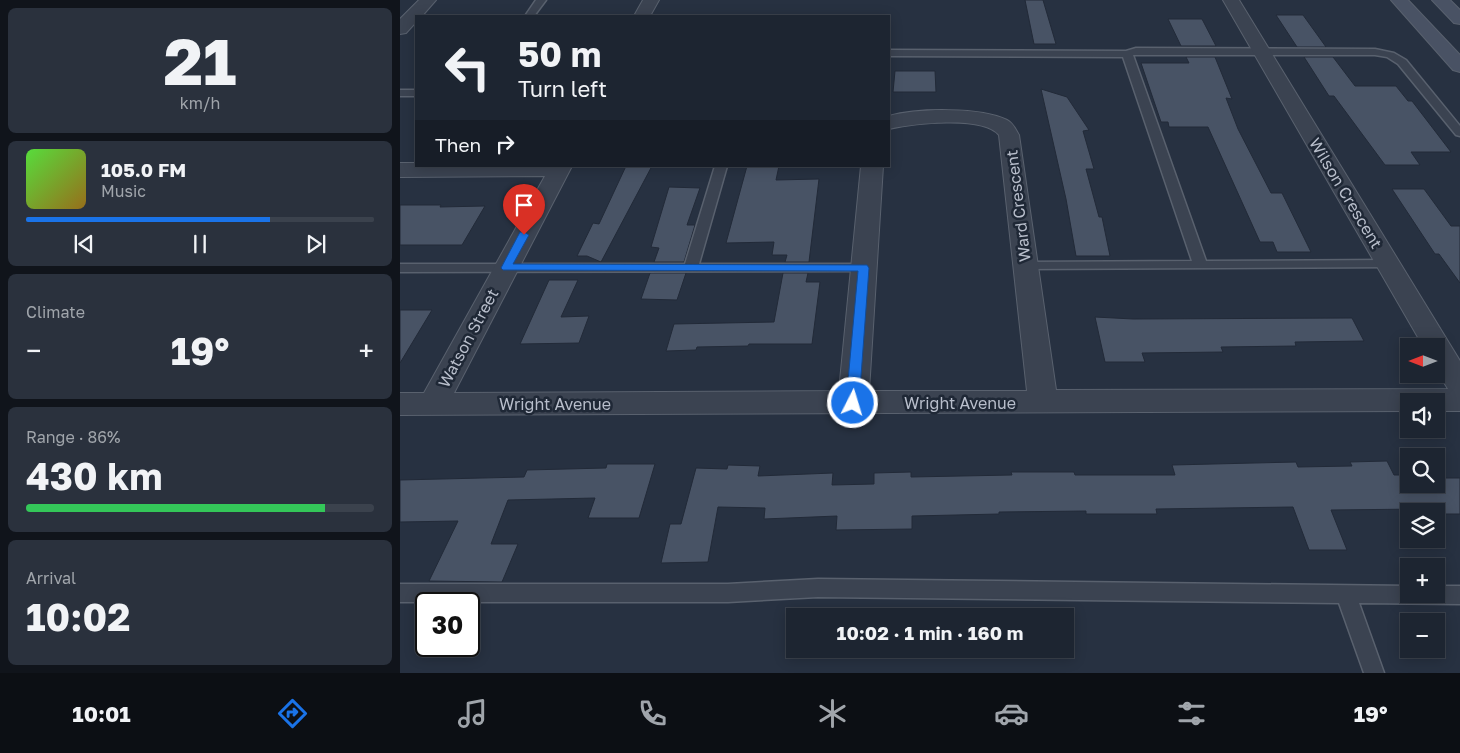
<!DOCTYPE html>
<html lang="en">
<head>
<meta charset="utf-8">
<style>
	body { margin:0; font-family:"Golos Text",sans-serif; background:#2a313d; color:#f1f3f6; height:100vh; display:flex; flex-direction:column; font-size:19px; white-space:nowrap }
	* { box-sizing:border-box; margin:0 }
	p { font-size:16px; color:#a0a5ab }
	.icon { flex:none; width:28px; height:28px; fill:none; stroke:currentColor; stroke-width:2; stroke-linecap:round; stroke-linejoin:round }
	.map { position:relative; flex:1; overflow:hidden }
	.drawer { display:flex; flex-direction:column; gap:8px; padding:8px; background:#10141b; width:400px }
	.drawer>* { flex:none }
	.top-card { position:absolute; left:15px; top:15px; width:475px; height:152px; border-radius:0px; box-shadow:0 2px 12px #0003,0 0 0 1px #3b424d; background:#1d2531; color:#f1f3f6; overflow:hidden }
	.needle { width:32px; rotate:270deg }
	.fabs { position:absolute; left:1000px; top:338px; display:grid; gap:10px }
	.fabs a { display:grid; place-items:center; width:45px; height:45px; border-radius:0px; background:#1d2531; box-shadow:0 2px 12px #0003,0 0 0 1px #3b424d; font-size:25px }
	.speed { position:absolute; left:15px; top:592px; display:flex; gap:10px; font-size:25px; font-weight:700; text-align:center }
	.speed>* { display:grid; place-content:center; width:65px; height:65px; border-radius:50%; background:#1d2531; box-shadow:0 2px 12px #0003,0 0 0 1px #3b424d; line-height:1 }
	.speed .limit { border:2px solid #111; border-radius:8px; background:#fff; color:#111 }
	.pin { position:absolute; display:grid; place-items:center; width:42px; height:42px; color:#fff; margin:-51px -21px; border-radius:50% 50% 50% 0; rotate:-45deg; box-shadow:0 0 5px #0007 }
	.pin .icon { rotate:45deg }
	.me { position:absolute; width:55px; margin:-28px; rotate:5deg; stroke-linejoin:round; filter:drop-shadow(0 0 4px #0008) }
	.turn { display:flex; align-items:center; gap:18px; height:105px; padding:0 20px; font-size:22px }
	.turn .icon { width:65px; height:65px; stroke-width:2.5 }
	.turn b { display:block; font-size:35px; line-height:42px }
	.then { display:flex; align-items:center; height:48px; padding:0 20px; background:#0003; gap:10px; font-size:19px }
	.big { font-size:38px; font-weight:700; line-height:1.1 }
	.drawer .card { flex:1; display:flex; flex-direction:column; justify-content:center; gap:8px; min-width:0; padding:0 18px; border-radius:8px; background:#2a313d }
	.drawer .dial { align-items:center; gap:0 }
	.dial b { font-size:65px; line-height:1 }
	.song { display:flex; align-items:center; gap:15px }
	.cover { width:60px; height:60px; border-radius:8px; background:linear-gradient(135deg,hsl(110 70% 55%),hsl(40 70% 35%)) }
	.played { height:5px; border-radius:2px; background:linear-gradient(90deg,#1a73e8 70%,#3b424d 70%) }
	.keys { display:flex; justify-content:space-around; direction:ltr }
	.heat { display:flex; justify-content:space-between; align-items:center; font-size:28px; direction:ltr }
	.charge { height:8px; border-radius:4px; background:linear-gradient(90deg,#34c759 86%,#3b424d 0) }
	.trip { position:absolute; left:386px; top:608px; width:288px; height:50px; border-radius:0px; background:#1d2531; box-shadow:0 2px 12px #0003,0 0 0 1px #3b424d; font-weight:700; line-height:50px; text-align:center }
	.tab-bar { display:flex; height:80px; justify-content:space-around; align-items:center; background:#0c0f14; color:#a0a5ab }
	.tab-bar .icon { width:35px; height:35px }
	.tab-bar .current { color:#1a73e8 }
	.tab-bar b { font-size:22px; color:#f1f3f6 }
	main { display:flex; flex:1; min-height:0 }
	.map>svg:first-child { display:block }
	.building { fill:#485365; stroke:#222a38 }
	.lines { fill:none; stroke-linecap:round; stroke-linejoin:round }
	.lane-casing { stroke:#59616e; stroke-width:3 }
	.street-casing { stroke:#59616e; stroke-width:2 }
	.secondary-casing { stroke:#59616e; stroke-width:2 }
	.lane { fill:#3b4351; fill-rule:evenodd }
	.street { fill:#3b4351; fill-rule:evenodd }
	.secondary { fill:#495264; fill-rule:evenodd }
	.route { fill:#1a73e8; stroke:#114b97 }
	.labels { text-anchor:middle; stroke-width:5; stroke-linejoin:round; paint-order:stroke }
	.street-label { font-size:16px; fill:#b8becb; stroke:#1f2836 }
</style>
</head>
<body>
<main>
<section class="drawer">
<div class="card dial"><b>21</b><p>km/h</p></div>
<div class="card">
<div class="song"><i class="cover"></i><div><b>105.0 FM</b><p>Music</p></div></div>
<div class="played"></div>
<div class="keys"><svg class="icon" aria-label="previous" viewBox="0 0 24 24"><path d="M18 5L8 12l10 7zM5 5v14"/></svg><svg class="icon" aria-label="pause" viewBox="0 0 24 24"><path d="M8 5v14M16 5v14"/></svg><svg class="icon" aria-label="next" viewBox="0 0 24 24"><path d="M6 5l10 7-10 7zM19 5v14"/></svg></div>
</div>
<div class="card"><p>Climate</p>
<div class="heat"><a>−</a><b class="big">19°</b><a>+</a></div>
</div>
<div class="card"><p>Range · 86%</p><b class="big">430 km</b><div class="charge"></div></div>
<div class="card"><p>Arrival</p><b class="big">10:02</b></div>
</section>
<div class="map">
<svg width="1060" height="673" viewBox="0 0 1060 673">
	<rect width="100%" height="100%" fill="#273141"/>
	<!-- building -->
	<g class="building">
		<polygon points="625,0 643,0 656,44 634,44"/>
		<polygon points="876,15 903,15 926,47 897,47"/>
		<polygon points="768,19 802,19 816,46 781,46"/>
		<polygon points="786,57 815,57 832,99 826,98 838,129 871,193 882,193 911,252 877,252 873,242 860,242 808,127 769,127 768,122 761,122 741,63 789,63"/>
		<polygon points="904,57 933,57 955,86 996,86 1008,101 1012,101 1051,152 1011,152 1020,165 985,165 934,96 929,96"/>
		<polygon points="495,71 535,71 536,92 493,92"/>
		<polygon points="641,89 667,97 689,130 683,131 694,169 686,169 699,217 702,217 710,256 676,256 666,199"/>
		<polygon points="226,166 252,166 201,262 187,256 177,256 193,223 199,224"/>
		<polygon points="347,166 379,166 376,180 419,179 409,262 385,262 387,255 372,255 374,242 326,243"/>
		<polygon points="269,187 300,188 287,225 295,225 284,262 254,262 259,248 251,247"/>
		<polygon points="992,189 1024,189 1051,226 1060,226 1060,283 1039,254 1035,254"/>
		<polygon points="0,205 41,205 40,207 85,206 62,245 0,245"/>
		<polygon points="250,273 286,273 277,300 241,299"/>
		<polygon points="383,273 408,273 406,282 420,282 412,344 349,344 348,346 297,347 296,350 266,351 274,324 374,322"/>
		<polygon points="149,280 178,280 161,317 189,316 179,343 120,344"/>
		<polygon points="0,310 32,310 0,363"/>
		<polygon points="695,317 733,319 952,318 964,341 895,342 896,346 821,347 823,352 742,353 745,362 705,362"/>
		<polygon points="987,461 994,475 1009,475 1009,484 1036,484 1036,475 1039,478 1060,478 1060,514 1036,514 1036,511 1022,511 1021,509 931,510 947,550 909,550 893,507 756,509 757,514 686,514 686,511 599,512 599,514 512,516 512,529 436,530 437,516 364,519 365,508 318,507 308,562 261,563 270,524 281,524 296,468 327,469 328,465 360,466 358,476 433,473 432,485 474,484 474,473 511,472 511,477 612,475 611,472 674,472 675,475 775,475 772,465 896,462 898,467 952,466 950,462"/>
		<polygon points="207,464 255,464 239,518 188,518 195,498 108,500 91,544 118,544 102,582 29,581 58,521 0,522 0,480 124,477 127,470 206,468"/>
	</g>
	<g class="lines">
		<!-- lane casing -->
		<g class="lane-casing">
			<g id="lane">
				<polygon points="136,0 146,0 134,16 125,16"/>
				<polygon points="736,48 975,49 994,53 1006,60 1060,126 1060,136 1056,135 998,64 987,57 975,55 733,55 806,261 988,260 993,261 995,264 993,267 620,269 618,266 620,263 625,262 792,261 723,57 489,56 489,50 726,51"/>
				<rect x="0" y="90" width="16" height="6"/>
				<polygon points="315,166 327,166 299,264 464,264 469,265 471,268 469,271 0,272 0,264 285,264"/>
				<polygon points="418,579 1009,586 1009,594 1036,594 1036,586 1060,586 1060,604 959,603 984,673 964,673 939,603 418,597 328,602 0,602 0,584 328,584"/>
			</g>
		</g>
		<!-- street casing -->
		<g class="street-casing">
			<g id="street">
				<polygon points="19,0 36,0 22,16 16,16 16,22 6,33 0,34 0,19"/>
				<polygon points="243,0 259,0 250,16 234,16"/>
				<path d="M823,0H839L1060,361V411H1036V401H1009V411L0,415V393H24L145,176L0,177V163H16V166H172L54,393L439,391L461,166H483L469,391H627L599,135C582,115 512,124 489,129V116C517,108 581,107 607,120C613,123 616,130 619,135L656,390L1048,389L1036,369V346H1023Z"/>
			</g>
		</g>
		<!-- secondary casing -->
		<g class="secondary-casing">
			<g id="secondary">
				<polygon points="991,0 1008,0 1060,55 1060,72 1053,70"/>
				<polygon points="1032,0 1050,0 1060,10 1060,24 1054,23"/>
			</g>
		</g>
		<!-- lane -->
		<use href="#lane" class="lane"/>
		<!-- street -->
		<use href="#street" class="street"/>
		<!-- secondary -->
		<use href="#secondary" class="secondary"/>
	</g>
	<!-- route -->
	<polygon class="route" points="120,232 124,232 129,235 113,264 467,265 469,268 459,403 457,407 448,407 446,403 458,271 103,270 101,268"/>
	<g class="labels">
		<!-- street labels -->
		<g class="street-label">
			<text transform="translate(946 193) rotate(59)" y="6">Wilson Crescent</text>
			<text transform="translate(618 206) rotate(-97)" y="6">Ward Crescent</text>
			<text transform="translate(68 338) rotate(-62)" y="6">Watson Street</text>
			<text x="560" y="409">Wright Avenue</text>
			<text x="155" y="410">Wright Avenue</text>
		</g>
	</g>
</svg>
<div class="fabs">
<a><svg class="needle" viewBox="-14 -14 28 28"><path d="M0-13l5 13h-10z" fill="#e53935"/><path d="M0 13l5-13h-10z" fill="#a0a5ab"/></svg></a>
<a><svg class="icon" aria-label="sound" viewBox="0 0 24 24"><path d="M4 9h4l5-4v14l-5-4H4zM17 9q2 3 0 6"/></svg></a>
<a><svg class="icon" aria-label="search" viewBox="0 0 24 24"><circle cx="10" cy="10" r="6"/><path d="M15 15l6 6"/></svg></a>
<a><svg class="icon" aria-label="layers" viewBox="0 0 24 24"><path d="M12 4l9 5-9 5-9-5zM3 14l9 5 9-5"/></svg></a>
<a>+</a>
<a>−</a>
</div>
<div class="speed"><div class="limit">30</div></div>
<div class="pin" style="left:124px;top:235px;background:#d93025"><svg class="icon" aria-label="arrive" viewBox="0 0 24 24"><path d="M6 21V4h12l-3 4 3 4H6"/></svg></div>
<svg class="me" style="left:453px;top:403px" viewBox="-20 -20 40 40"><circle r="17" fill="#1a73e8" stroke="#fff" stroke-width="3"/><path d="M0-11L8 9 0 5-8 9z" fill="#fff"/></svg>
<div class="trip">10:02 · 1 min · 160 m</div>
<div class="top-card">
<div class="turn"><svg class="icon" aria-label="left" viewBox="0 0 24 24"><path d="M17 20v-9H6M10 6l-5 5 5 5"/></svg><div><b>50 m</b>Turn left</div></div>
<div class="then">Then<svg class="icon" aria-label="right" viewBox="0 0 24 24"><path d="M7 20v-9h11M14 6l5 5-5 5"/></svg></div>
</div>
</div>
</main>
<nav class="tab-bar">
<b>10:01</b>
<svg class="icon current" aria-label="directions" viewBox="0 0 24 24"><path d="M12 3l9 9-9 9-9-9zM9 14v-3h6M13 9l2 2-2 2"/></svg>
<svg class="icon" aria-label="music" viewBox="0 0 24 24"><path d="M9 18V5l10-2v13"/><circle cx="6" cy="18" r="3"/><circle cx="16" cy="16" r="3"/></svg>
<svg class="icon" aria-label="phone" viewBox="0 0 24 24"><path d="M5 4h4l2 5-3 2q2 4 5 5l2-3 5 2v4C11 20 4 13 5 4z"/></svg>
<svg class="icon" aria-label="climate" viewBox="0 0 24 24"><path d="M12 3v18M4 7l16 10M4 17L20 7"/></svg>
<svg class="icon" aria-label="car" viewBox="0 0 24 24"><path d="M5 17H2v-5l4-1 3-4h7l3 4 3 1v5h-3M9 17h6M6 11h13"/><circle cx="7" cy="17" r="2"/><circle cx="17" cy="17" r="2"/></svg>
<svg class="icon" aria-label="filters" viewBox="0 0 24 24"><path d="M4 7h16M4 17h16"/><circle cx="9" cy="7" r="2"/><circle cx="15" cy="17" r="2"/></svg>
<b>19°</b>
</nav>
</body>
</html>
